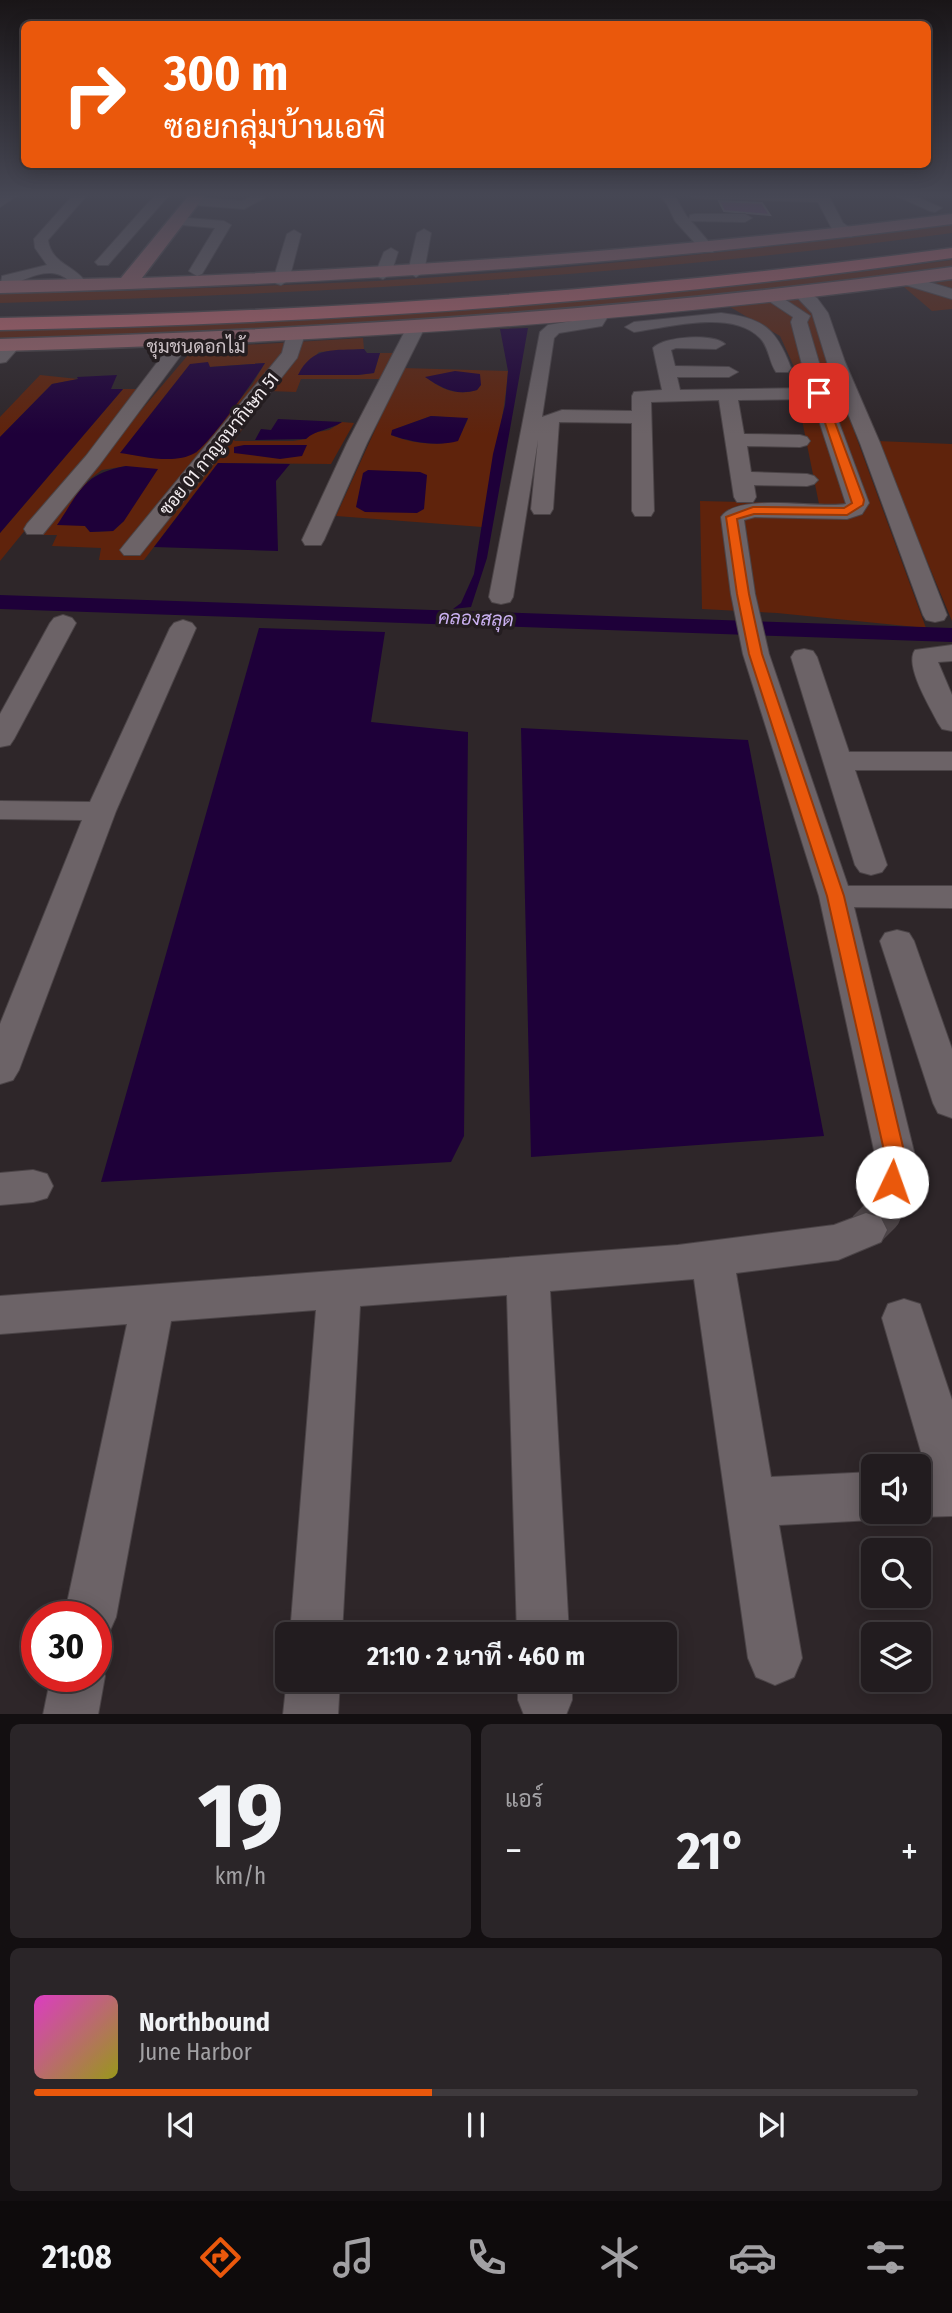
<!DOCTYPE html>
<html lang="th">
<head>
<meta charset="utf-8">
<style>
	body { margin:0; font-family:"Fira Sans Condensed",Sarabun,sans-serif; background:#2a2528; color:#f1f3f6; height:100vh; display:flex; flex-direction:column; font-size:26px; white-space:nowrap }
	* { box-sizing:border-box; margin:0 }
	p { font-size:23px; color:#a2a1a4 }
	.icon { flex:none; width:38px; height:38px; fill:none; stroke:currentColor; stroke-width:2; stroke-linecap:round; stroke-linejoin:round }
	.map { position:relative; height:1714px; overflow:hidden }
	.details { display:flex; flex-direction:column; gap:10px; padding:10px; background:#130f11; flex:1 }
	.details>* { flex:none }
	.guide { position:absolute; left:21px; top:21px; width:910px; height:147px; border-radius:10px; box-shadow:0 4px 18px #0003,0 0 0 2px #3f3a3d; background:#ea580c; color:#fff; overflow:hidden }
	.tools { position:absolute; left:861px; top:1454px; display:grid; gap:14px }
	.tools a { display:grid; place-items:center; width:70px; height:70px; border-radius:10px; background:#221c1f; box-shadow:0 4px 18px #0003,0 0 0 2px #3f3a3d; font-size:35px }
	.speed { position:absolute; left:21px; top:1601px; display:flex; gap:14px; font-size:35px; font-weight:700; text-align:center }
	.speed>* { display:grid; place-content:center; width:91px; height:91px; border-radius:50%; background:#221c1f; box-shadow:0 4px 18px #0003,0 0 0 2px #3f3a3d; line-height:1 }
	.speed .limit { border:10px solid #d22; background:#fff; color:#111 }
	.pin { position:absolute; display:grid; place-items:center; width:60px; height:60px; color:#fff; margin:-30px; border-radius:14px; box-shadow:0 4px 10px #0006 }
	.me { position:absolute; width:77px; margin:-38px; rotate:3deg; stroke-linejoin:round; filter:drop-shadow(0 0 5px #0008) }
	.turn { display:flex; align-items:center; gap:24px; height:147px; padding:0 28px; font-size:32px }
	.turn .icon { width:91px; height:91px; stroke-width:2.5 }
	.turn b { display:block; font-size:49px; line-height:60px }
	.big { font-size:52px; font-weight:700; line-height:1.1 }
	.details .card { flex:1; display:flex; flex-direction:column; justify-content:center; gap:10px; min-width:0; padding:0 24px; border-radius:10px; background:#2a2528 }
	.details .dial { align-items:center; gap:0 }
	.dial b { font-size:91px; line-height:1 }
	.song { display:flex; align-items:center; gap:21px }
	.cover { width:84px; height:84px; border-radius:10px; background:linear-gradient(135deg,hsl(310 70% 55%),hsl(60 70% 35%)) }
	.played { height:7px; border-radius:4px; background:linear-gradient(90deg,#ea580c 45%,#3f3a3d 45%) }
	.keys { display:flex; justify-content:space-around; direction:ltr }
	.heat { display:flex; justify-content:space-between; align-items:center; font-size:38px; direction:ltr }
	.details .tiles { flex:1; display:grid; gap:10px; grid-template-columns:1fr 1fr }
	.card:last-child { grid-column:span 2 }
	.trip { position:absolute; left:275px; top:1622px; width:402px; height:70px; border-radius:10px; background:#221c1f; box-shadow:0 4px 18px #0003,0 0 0 2px #3f3a3d; font-weight:700; line-height:70px; text-align:center }
	.tab-bar { display:flex; height:112px; justify-content:space-around; align-items:center; background:#0e0b0c; color:#a2a1a4 }
	.tab-bar .icon { width:49px; height:49px }
	.tab-bar .active { color:#ea580c }
	.tab-bar b { font-size:32px; color:#f1f3f6 }
	.map>svg:first-child { display:block }
	.green { fill:#5f230c; fill-rule:evenodd }
	.water { fill:#1e0039 }
	.lines { fill:none; stroke-linecap:round; stroke-linejoin:round }
	.canal { fill:#1e0039; fill-rule:evenodd }
	.building { fill:#7b397c; stroke:#7b747a; stroke-width:2 }
	.minor-tunnel { stroke:#4c4447; stroke-width:38; stroke-dasharray:38 19; stroke-linecap:butt }
	.minor-casing { stroke:#4b4447; stroke-width:2 }
	.major-casing { stroke:#4b4447; stroke-width:3 }
	.highway-casing { stroke:#4b4447; stroke-width:3 }
	.minor { fill:#6c6367; fill-rule:evenodd }
	.major { fill:#9c656b; fill-rule:evenodd }
	.highway { fill:#bc666d; fill-rule:evenodd }
	.route { fill:#ea580c; stroke:#983908; stroke-width:2 }
	.labels { text-anchor:middle; stroke-width:7; stroke-linejoin:round; paint-order:stroke }
	.far-street-label { font-size:18px; fill:#f3edf0; stroke:#241d20 }
	.far-neighbourhood-label { font-size:19px; fill:#c9bec3; stroke:#241d20 }
	.far-water-label { font-size:19px; font-style:italic; fill:#cbb1f2; stroke:#241d20 }
</style>
</head>
<body>
<div class="map">
<svg width="952" height="1715" viewBox="0 0 952 1715">
	<rect width="100%" height="100%" fill="#2e2629"/>
	<!-- green -->
	<g class="green">
		<path d="M952,225V233C636,276 319,294 0,303V294C126,291 251,287 376,281C569,270 761,249 952,225Z"/>
		<path d="M952,260V269L665,304L293,331L0,341V331C319,324 636,303 952,260Z"/>
		<polygon points="952,280 952,309 932,311 904,287"/>
		<polygon points="797,298 813,311 823,346 926,628 777,613 702,609 700,501 819,504 803,425 796,371 780,336 730,307"/>
		<path d="M363,338L364,349L319,352L299,374L358,375L374,373L380,353H394L382,379H301L296,392L269,391L234,441H293L306,439L312,433L329,430L342,422L354,423L331,464L218,463L144,560H99L101,548L52,546L57,535H35L194,348ZM265,363L252,385L196,453L209,367ZM126,466L124,521L113,531L90,532L85,526L87,481L102,470Z"/>
		<path d="M403,368L508,371C504,423 490,475 482,527L336,516ZM426,377L481,384L477,390C457,396 442,390 426,377ZM431,416L468,419L458,440C438,447 410,443 391,435L393,430Z"/>
		<polygon points="40,375 78,379 52,384 0,437 0,417"/>
		<polygon points="123,389 140,389 0,561 0,533"/>
		<polygon points="877,441 952,444 952,621"/>
	</g>
	<!-- water -->
	<g class="water">
		<polygon points="528,328 487,558 471,607 453,609 461,603 474,574 493,454 505,405 508,371 500,329"/>
		<path d="M364,349L367,353H380L374,373L358,375H298C313,345 335,351 364,349Z"/>
		<path d="M208,362L210,367L265,363C255,379 209,445 195,453C174,465 142,456 120,453L190,364Z"/>
		<path d="M455,371L480,374L481,385L477,390C456,396 443,389 425,377Z"/>
		<polygon points="117,375 111,389 123,389 0,533 0,437 52,384 78,379 77,377"/>
		<path d="M431,416L468,418L458,441C437,447 411,442 391,435L392,430Z"/>
		<path d="M278,419L342,422C330,430 315,430 306,439L255,440L261,429L271,430Z"/>
		<polygon points="244,445 307,445 302,456 280,459 234,453 234,447"/>
		<polygon points="218,463 290,464 276,481 278,551 154,547"/>
		<path d="M126,466L158,469L124,521L113,531L90,532L85,526L57,525C80,491 83,474 126,466Z"/>
		<polygon points="368,470 420,472 427,475 424,509 417,513 365,512 356,507 363,473"/>
		<polygon points="259,628 385,632 371,722 468,732 464,1136 451,1162 101,1182"/>
		<polygon points="521,728 748,740 824,1136 531,1157"/>
	</g>
	<g class="lines">
		<!-- canal -->
		<polygon class="canal" points="0,595 952,628 952,642 0,609"/>
	</g>
	<!-- building -->
	<polygon class="building" points="719,201 762,203 770,215 724,211"/>
	<g class="lines">
		<!-- minor-tunnel -->
		<polyline class="minor-tunnel" points="866,1230 882,1214 892,1182"/>
		<!-- minor casing -->
		<g class="minor-casing">
			<g id="minor">
				<polygon points="5,194 20,194 0,207 0,197"/>
				<path d="M74,194H88L48,240C51,263 73,265 85,281L80,289H68L66,286L69,281C49,261 20,284 0,289L2,276L47,265L35,248L34,239Z"/>
				<polygon points="156,194 170,194 108,265 98,265 95,262 98,259"/>
				<polygon points="256,194 266,197 244,209 193,205 186,201 193,197 242,201"/>
				<path d="M658,194H672C680,201 682,211 689,219L690,215L695,214H745L752,218L745,222L691,221L715,249L713,252H703L675,221L667,204Z"/>
				<polygon points="686,194 828,194 843,223 858,233 851,237 832,229 818,202 693,198"/>
				<polygon points="892,194 910,194 942,208 935,212 930,211"/>
				<polygon points="176,217 224,221 231,225 202,274 197,276 189,271 215,228 171,224 171,218"/>
				<polygon points="424,229 431,233 424,272 416,277 408,272 417,233"/>
				<polygon points="294,230 301,234 289,280 281,285 275,283 273,280 287,234"/>
				<polygon points="391,248 398,252 391,274 383,279 378,277 375,274 384,252"/>
				<polygon points="905,275 952,289 952,299 899,283 897,280 899,277"/>
				<polygon points="801,288 817,298 828,313 845,362 880,443 947,615 944,620 935,622 926,620 923,615 860,443 827,362 812,313 793,293"/>
				<path d="M772,291L810,316L807,322L828,393L869,503L862,514L847,519L755,517L744,520L755,594L769,654L848,886H952V908L854,907L917,1164L906,1194L892,1198L878,1194L872,1182L877,1164L819,896L743,654L731,594L721,517C738,492 818,509 846,504L812,399L738,400L744,434L800,435L807,437L810,441L807,445L800,447L747,446L751,472L807,474L814,476L818,480L814,484L807,486L754,485L756,497L753,502H737L734,497L719,400L651,402L654,511L651,516H635L632,511V423L559,422L553,509L550,514H534L531,509L538,440L513,597L510,602L501,604L492,602L489,597L540,332L548,325L590,318L587,313L595,308L601,309L607,318L602,326L559,333L554,338L542,417L562,410L632,411V396L634,392L662,390L653,348C664,336 714,333 725,344L716,349L676,348L671,350L675,366L729,367L738,372L729,377H677L680,390L808,388L791,322L793,317L766,299L764,296L766,293Z"/>
				<path d="M721,313C763,318 776,328 791,368L788,372H776C769,362 769,347 760,338C733,309 668,327 634,332L625,327L634,322Z"/>
				<polygon points="416,322 425,327 367,443 324,540 321,545 305,545 302,540 347,443 407,327"/>
				<polygon points="296,329 305,334 297,358 140,555 124,555 120,550 124,545 282,353 287,334"/>
				<polygon points="184,334 193,339 100,464 43,534 27,534 24,529 27,524 86,456 178,335"/>
				<polygon points="12,340 21,345 6,362 0,363 0,347"/>
				<polygon points="63,615 72,618 76,623 14,739 10,745 0,747 0,714 50,623 54,618"/>
				<polygon points="183,620 192,623 196,628 116,811 19,1070 13,1080 0,1084 0,1024 82,820 0,819 0,801 90,802 170,628 174,623"/>
				<path d="M952,645V661L938,662L952,695V731L942,729L938,723C930,707 904,665 915,650Z"/>
				<polygon points="804,649 813,651 817,657 849,752 952,752 952,770 855,770 887,865 882,872 871,875 860,872 855,865 791,657 795,651"/>
				<polygon points="897,930 909,933 914,941 952,1049 952,1118 938,1113 933,1103 880,941 885,933"/>
				<polygon points="33,1170 47,1174 53,1186 47,1198 33,1202 0,1205 0,1173"/>
				<polygon points="866,1213 881,1218 887,1230 881,1242 838,1260 736,1273 771,1477 873,1472 873,1512 891,1512 873,1520 779,1525 802,1658 794,1677 775,1685 756,1677 748,1658 694,1279 550,1291 569,1634 517,1634 507,1295 360,1306 342,1634 290,1634 316,1310 171,1321 116,1617 108,1635 96,1641 96,1617 64,1617 127,1324 0,1334 0,1296 678,1245 834,1225"/>
				<polygon points="904,1299 920,1304 952,1400 952,1516 919,1517 907,1512 919,1512 919,1469 926,1469 882,1318 888,1304"/>
				<polygon points="96,1657 105,1676 98,1715 43,1715 51,1676 96,1676"/>
				<polygon points="287,1678 287,1680 340,1680 338,1715 283,1715"/>
				<polygon points="518,1680 572,1680 572,1700 566,1715 524,1715 518,1700"/>
			</g>
		</g>
		<!-- major casing -->
		<g class="major-casing">
			<g id="major">
				<path d="M190,194H206L142,278C413,268 683,248 952,214V224C636,265 318,285 0,293V281L121,278Z"/>
				<path d="M952,267V279C636,323 319,343 0,351V339C319,330 636,310 952,267Z"/>
			</g>
		</g>
		<!-- highway casing -->
		<g class="highway-casing">
			<path id="highway" d="M952,248V258C637,303 318,324 0,330V318C318,312 637,291 952,248Z"/>
		</g>
		<!-- minor -->
		<use href="#minor" class="minor"/>
		<!-- major -->
		<use href="#major" class="major"/>
		<!-- highway -->
		<use href="#highway" class="highway"/>
	</g>
	<!-- sky -->
	<linearGradient id="sky" x2="0" y2="1"><stop stop-color="#191517"/><stop offset="0.45" stop-color="#464754"/><stop offset="1" stop-color="#464754" stop-opacity="0"/></linearGradient>
	<rect width="952" height="434" fill="url(#sky)"/>
	<!-- route -->
	<polygon class="route" points="819,390 824,393 864,500 863,505 847,515 754,514 737,519 749,594 762,654 844,896 907,1164 899,1188 892,1191 884,1188 881,1182 887,1164 827,896 749,654 737,594 726,517 753,507 844,508 852,503 815,393"/>
	<g class="labels">
		<!-- far-street labels -->
		<g class="far-street-label">
			<text transform="translate(219 444) rotate(-51)" y="6">ซอย 01 กาญจนากิเษก 51</text>
		</g>
		<!-- far-neighbourhood labels -->
		<g class="far-neighbourhood-label">
			<text x="196" y="353">ชุมชนดอกไม้</text>
		</g>
		<!-- far-water labels -->
		<g class="far-water-label">
			<text transform="translate(476 618) rotate(2)" y="7">คลองสลุด</text>
		</g>
	</g>
</svg>
<div class="tools">
<a><svg class="icon" aria-label="sound" viewBox="0 0 24 24"><path d="M4 9h4l5-4v14l-5-4H4zM17 9q2 3 0 6"/></svg></a>
<a><svg class="icon" aria-label="search" viewBox="0 0 24 24"><circle cx="10" cy="10" r="6"/><path d="M15 15l6 6"/></svg></a>
<a><svg class="icon" aria-label="layers" viewBox="0 0 24 24"><path d="M12 4l9 5-9 5-9-5zM3 14l9 5 9-5"/></svg></a>
</div>
<div class="speed"><div class="limit">30</div></div>
<div class="pin" style="left:819px;top:393px;background:#d93025"><svg class="icon" aria-label="arrive" viewBox="0 0 24 24"><path d="M6 21V4h12l-3 4 3 4H6"/></svg></div>
<svg class="me" style="left:892px;top:1182px" viewBox="-20 -20 40 40"><circle r="19" fill="#fff"/><path d="M0-13L10 11 0 6-10 11z" fill="#ea580c"/></svg>
<div class="trip">21:10 · 2 นาที · 460 m</div>
<div class="guide">
<div class="turn"><svg class="icon" aria-label="right" viewBox="0 0 24 24"><path d="M7 20v-9h11M14 6l5 5-5 5"/></svg><div><b>300 m</b>ซอยกลุ่มบ้านเอพี</div></div>
</div>
</div>
<section class="details">
<div class="tiles">
<div class="card dial"><b>19</b><p>km/h</p></div>
<div class="card"><p>แอร์</p>
<div class="heat"><a>−</a><b class="big">21°</b><a>+</a></div>
</div>
<div class="card">
<div class="song"><i class="cover"></i><div><b>Northbound</b><p>June Harbor</p></div></div>
<div class="played"></div>
<div class="keys"><svg class="icon" aria-label="previous" viewBox="0 0 24 24"><path d="M18 5L8 12l10 7zM5 5v14"/></svg><svg class="icon" aria-label="pause" viewBox="0 0 24 24"><path d="M8 5v14M16 5v14"/></svg><svg class="icon" aria-label="next" viewBox="0 0 24 24"><path d="M6 5l10 7-10 7zM19 5v14"/></svg></div>
</div>
</div>
</section>
<nav class="tab-bar">
<b>21:08</b>
<svg class="icon active" aria-label="directions" viewBox="0 0 24 24"><path d="M12 3l9 9-9 9-9-9zM9 14v-3h6M13 9l2 2-2 2"/></svg>
<svg class="icon" aria-label="music" viewBox="0 0 24 24"><path d="M9 18V5l10-2v13"/><circle cx="6" cy="18" r="3"/><circle cx="16" cy="16" r="3"/></svg>
<svg class="icon" aria-label="phone" viewBox="0 0 24 24"><path d="M5 4h4l2 5-3 2q2 4 5 5l2-3 5 2v4C11 20 4 13 5 4z"/></svg>
<svg class="icon" aria-label="climate" viewBox="0 0 24 24"><path d="M12 3v18M4 7l16 10M4 17L20 7"/></svg>
<svg class="icon" aria-label="car" viewBox="0 0 24 24"><path d="M5 17H2v-5l4-1 3-4h7l3 4 3 1v5h-3M9 17h6M6 11h13"/><circle cx="7" cy="17" r="2"/><circle cx="17" cy="17" r="2"/></svg>
<svg class="icon" aria-label="filters" viewBox="0 0 24 24"><path d="M4 7h16M4 17h16"/><circle cx="9" cy="7" r="2"/><circle cx="15" cy="17" r="2"/></svg>
</nav>
</body>
</html>
